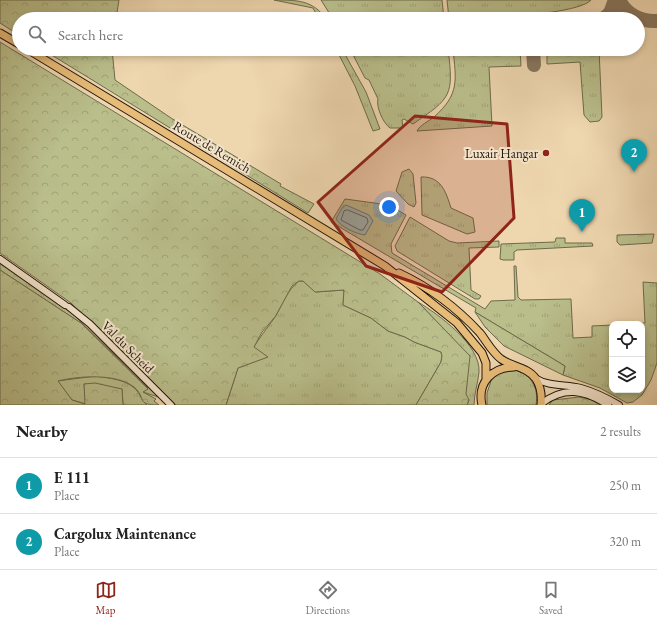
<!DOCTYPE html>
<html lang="en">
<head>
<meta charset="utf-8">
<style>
  :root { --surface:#fff; --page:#f6f6f6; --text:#222; --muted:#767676; --line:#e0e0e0; --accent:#8f2418 }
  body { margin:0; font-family:"EB Garamond",serif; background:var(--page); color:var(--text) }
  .controls { position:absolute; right:12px; bottom:12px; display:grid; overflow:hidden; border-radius:8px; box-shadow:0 2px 6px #0003 }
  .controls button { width:36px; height:36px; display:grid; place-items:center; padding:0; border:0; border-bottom:1px solid var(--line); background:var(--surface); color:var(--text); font:20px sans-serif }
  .you { position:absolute; left:389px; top:207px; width:14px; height:14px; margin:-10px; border:3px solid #fff; border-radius:50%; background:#1a73e8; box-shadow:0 0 0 6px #1a73e833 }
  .badge { display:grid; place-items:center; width:26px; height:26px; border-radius:50%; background:var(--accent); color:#fff; font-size:13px; font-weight:700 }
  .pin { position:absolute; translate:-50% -33px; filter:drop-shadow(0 1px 2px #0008) }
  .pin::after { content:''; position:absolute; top:21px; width:14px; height:12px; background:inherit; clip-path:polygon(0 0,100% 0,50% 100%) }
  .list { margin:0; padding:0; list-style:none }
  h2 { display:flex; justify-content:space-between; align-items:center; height:52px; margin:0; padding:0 16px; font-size:17px }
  h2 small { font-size:13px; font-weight:400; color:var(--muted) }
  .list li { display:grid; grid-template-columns:26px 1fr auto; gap:12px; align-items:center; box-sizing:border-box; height:56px; padding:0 16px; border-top:1px solid var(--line) }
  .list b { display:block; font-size:15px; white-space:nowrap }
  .list p { margin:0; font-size:13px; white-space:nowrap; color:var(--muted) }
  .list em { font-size:13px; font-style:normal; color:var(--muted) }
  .icon { flex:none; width:22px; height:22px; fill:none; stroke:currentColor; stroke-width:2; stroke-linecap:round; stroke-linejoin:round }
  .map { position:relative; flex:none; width:657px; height:405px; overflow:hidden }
  .search { position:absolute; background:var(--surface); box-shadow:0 2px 6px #0003; left:12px; right:12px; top:12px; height:44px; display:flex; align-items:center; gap:10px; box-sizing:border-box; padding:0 14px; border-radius:22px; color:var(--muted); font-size:15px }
  .sheet { height:164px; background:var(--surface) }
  nav { display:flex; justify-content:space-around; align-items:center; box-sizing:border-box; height:56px; border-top:1px solid var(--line); background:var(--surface); font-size:11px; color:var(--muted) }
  nav a { display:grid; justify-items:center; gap:2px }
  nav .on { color:var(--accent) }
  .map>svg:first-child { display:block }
</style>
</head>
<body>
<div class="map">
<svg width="657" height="405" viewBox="0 0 657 405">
  <defs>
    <pattern id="grass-tufts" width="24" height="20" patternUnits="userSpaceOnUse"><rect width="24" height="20" fill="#b9be8b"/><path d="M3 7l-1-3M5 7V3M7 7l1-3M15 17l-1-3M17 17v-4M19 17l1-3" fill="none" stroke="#9fa377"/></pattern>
    <pattern id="forest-crowns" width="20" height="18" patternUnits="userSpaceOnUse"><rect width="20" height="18" fill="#b9be8b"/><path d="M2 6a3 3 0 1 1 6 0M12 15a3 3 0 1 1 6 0" fill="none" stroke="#9fa377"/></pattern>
  </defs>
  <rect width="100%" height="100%" fill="#eed6af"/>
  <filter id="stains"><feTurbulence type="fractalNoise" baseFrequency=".005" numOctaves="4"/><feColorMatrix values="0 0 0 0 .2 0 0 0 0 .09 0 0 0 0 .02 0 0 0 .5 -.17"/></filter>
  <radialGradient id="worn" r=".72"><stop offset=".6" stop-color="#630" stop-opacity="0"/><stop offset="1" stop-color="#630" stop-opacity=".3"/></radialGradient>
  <path fill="url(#grass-tufts)" stroke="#6e6a4c" d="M 274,0 C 297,0 313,0 326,19 L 319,19 L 313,8 Z
    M 321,0 L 442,0 L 444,19 L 333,19 Z
    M 447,0 L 591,0 C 582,11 522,16 506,17 L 506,19 L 449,19 Z
    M 336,49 L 342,49 L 366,92 L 380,129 L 373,131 L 355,86 Z
    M 350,49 L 448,49 C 454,96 451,98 413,124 L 404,119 L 402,120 L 403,128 L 390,128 C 383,123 376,107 378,99 L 369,80 L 365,78 Z
    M 453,49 L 520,49 L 521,66 L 489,67 L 492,126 L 417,131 C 420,125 429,121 434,117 C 460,94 456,80 453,49 Z
    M 547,49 L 599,49 L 602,117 L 599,121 L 590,122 L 584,115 L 580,62 L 547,64 Z
    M 409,169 L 413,174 L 416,203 L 414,207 L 408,204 L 396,191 L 402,172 Z
    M 421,177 C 441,176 446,192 451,208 L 473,218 L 475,232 L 467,234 L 422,215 Z
    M 345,199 L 389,205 L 406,215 L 391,244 L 392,253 L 485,309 L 491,301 L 515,300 L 514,266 L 516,266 L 518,297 L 521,300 L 571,299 L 573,338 L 592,337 L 592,326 L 612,325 L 612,390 L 642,390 L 642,324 L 632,324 L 645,323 L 643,282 L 657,283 L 657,363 L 651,380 L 642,395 L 633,402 L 627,403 L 600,388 L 563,375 L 565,366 L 475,312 L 476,308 L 331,222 Z
    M 410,217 L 449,241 L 457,243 L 499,241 L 499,247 L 469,248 L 471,290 L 481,296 L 479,299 L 475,299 L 397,251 L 395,246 Z
    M 654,234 L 652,243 L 620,245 L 617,242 L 617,235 Z
    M 556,238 L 565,238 L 565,243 L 592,243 L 593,246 L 517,250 L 514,252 L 514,260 L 503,260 L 500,259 L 501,244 L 555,242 Z
    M 0,263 L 72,313 L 158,397 L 143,392 L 148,388 L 81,323 L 0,270 Z
    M 299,281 L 303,281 L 316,292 L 344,290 L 343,305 L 371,318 L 388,331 L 405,337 L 414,342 L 441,352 L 442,356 L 441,362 L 416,405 L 226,405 L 238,368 L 267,357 L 253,348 C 260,337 268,327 275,317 C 283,304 287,290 299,281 Z
    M 418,302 C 438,314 481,345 479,372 C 478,383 474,394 474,405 L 467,405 L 469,400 L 465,394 L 469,356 Z
    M 513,369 C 531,374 539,387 536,405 L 487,405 L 487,393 L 493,375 Z
    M 96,376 C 108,378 123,379 133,387 C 139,391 141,400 147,405 L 123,405 L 122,389 L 84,384 L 86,404 L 72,400 L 57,381 Z"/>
  <path fill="url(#forest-crowns)" stroke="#6e6a4c" d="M 0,0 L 119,0 L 116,19 L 19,19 L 19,35 L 0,23 Z
    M 0,42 L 380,274 L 418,302 L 470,356 L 466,394 L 469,400 L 467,405 L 416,405 L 441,362 L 442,356 L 441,352 L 414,342 L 405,337 L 388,331 L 371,318 L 343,305 L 344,290 L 315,292 L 303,281 L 299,281 L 292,286 L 275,317 L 262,332 L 254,347 L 268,357 L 238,368 L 226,405 L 176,405 L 71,303 L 0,253 Z
    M 42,49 L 112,49 L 115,80 L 171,118 L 281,184 L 280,186 L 314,204 L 308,213 Z
    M 0,270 L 81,323 L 148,389 L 143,392 L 156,399 L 154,401 L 159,405 C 135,405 147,398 134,387 C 116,373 78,376 58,381 L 72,400 L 85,404 L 84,384 L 95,383 L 122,389 L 123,405 L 0,405 Z
    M 475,312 L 565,366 L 563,375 L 504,346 L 485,327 Z
    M 579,397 L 593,400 L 601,405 L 549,405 L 553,400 Z"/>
  <path fill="#9ab8b0" stroke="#6a786f" d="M 346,205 L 369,215 L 373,221 L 365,235 C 356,234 341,227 336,219 L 342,208 Z"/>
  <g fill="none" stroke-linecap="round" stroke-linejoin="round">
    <path stroke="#5e685e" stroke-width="1" d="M 348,210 L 367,218 L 368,222 L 363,230 L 360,230 L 341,220 L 344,211 Z"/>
    <path stroke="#88765e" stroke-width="14" d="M 619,0 C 626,14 641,22 657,21
      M 603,19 L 610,13 L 615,0
      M 533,49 L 534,65"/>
    <defs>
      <path id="secondary" d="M 0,259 L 65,305
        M 69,307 L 90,324 L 171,405
        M 535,378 C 549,387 566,384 581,388 C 595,392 607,398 619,405
        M 541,404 C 564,386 584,390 608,405"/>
      <path id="primary" d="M 0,33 L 19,44
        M 27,49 L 385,266 L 457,323 L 482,353 L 486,363 L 486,379
        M 399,273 C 431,288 457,308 480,333 C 487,342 492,352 501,359 C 512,367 528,367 536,379 C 541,387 542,395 541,405
        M 482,405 C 477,383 492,367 514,367"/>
    </defs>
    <use href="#secondary" stroke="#22170d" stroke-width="8"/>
    <use href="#primary" stroke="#22170d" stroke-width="9"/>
    <use href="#secondary" stroke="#f4e4cb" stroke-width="6"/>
    <use href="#primary" stroke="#e7bb78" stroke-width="7"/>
  </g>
  <path fill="#8f2418" fill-opacity="0.2" stroke="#8f2418" stroke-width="3" stroke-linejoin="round" d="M 415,116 L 507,124 L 514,218 L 442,292 L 366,266 L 318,202 Z"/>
  <circle fill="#8f2418" stroke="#f4e4cb" stroke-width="1.5" cx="546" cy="153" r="4"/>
  <g text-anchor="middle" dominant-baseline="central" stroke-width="4" stroke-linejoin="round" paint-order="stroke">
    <g font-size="13" fill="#22170d" stroke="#f4e4cb">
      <text transform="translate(212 147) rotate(31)">Route de Remich</text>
      <text transform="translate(128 347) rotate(45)">Val du Scheid</text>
    </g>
    <g font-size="13" fill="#22170d" stroke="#f4e4cb" text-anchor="end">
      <text x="538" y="153">Luxair Hangar</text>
    </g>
  </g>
  <rect width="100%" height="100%" filter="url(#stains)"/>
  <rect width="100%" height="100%" fill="url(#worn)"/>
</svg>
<div class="controls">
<button><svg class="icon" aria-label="locate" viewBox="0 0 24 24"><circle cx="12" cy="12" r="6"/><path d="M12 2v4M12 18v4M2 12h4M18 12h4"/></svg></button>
<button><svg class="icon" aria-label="layers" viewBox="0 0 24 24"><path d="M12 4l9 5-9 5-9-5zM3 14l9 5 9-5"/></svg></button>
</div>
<div class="you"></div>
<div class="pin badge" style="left:582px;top:232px;background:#0f9aa8">1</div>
<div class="pin badge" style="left:634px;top:172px;background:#0f9aa8">2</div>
<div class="search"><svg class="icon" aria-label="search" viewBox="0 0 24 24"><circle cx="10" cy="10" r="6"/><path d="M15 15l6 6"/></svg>Search here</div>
</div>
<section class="sheet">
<h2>Nearby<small>2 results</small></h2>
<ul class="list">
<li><span class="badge" style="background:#0f9aa8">1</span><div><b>E 111</b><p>Place</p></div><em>250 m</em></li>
<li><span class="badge" style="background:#0f9aa8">2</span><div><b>Cargolux Maintenance</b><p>Place</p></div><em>320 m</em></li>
</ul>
</section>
<nav>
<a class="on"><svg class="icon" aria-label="map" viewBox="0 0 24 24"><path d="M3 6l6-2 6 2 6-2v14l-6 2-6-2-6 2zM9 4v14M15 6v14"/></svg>Map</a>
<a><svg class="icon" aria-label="directions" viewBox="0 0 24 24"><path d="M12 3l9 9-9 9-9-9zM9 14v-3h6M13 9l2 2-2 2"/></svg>Directions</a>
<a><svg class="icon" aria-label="saved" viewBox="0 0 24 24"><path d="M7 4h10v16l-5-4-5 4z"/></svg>Saved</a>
</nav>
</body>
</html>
